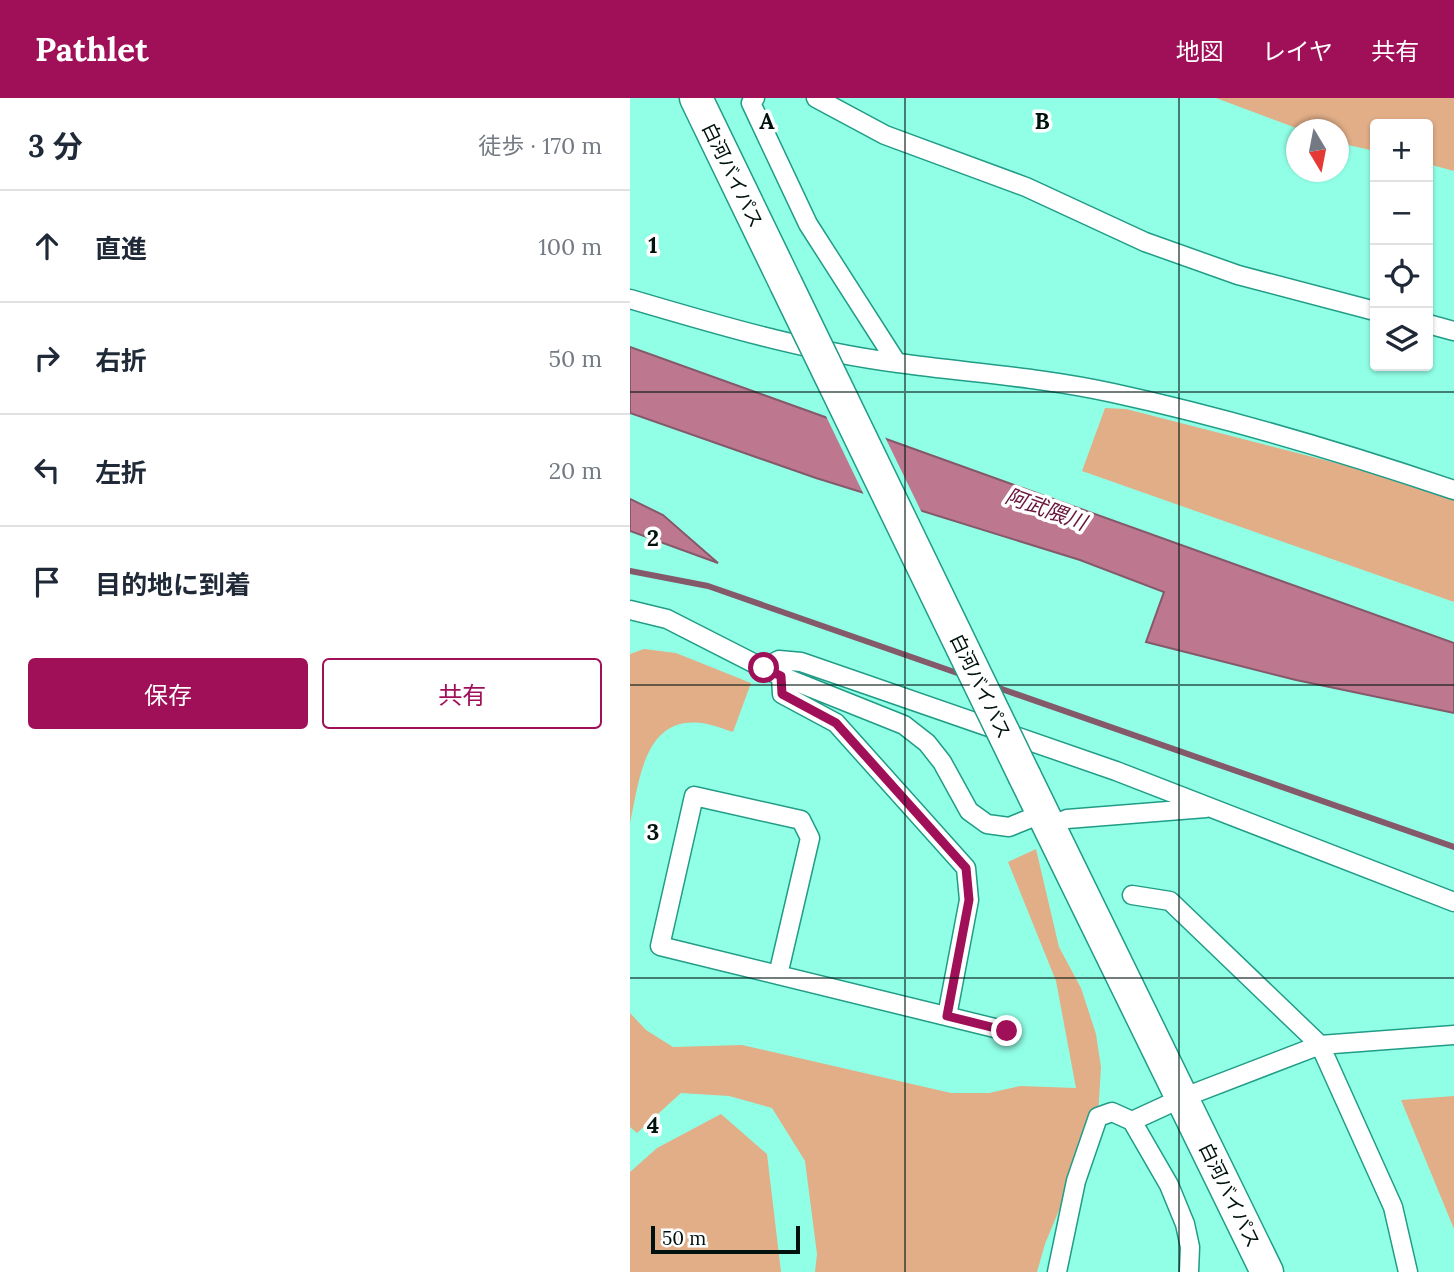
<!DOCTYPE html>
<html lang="ja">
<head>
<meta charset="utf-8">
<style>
  :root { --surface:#fff; --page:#f2f2f3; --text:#1f2937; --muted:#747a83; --line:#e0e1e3; --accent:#9f1059 }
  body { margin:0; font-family:Lora,"Noto Sans JP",serif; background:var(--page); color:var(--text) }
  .controls { position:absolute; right:21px; top:21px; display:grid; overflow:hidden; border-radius:7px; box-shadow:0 2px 5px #0004 }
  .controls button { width:63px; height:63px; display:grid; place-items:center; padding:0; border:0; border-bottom:2px solid var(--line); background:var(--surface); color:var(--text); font:35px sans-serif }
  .compass { position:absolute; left:656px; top:21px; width:63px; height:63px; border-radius:50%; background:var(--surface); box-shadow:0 2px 5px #0004; rotate:170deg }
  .scale { position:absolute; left:21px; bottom:18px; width:149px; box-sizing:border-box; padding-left:7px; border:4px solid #00120e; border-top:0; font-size:19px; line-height:24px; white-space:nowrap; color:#00120e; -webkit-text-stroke:5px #fff; paint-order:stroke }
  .stop { position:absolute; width:21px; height:21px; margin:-16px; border:5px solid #9f1059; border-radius:50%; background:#fff }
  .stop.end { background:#9f1059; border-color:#fff; box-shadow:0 2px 7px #0008 }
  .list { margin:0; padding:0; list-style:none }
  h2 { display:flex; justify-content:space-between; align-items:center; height:91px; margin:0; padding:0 28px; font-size:30px }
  h2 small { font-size:23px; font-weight:400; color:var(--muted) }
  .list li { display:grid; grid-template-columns:46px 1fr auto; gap:21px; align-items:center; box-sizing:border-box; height:112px; padding:0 28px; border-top:2px solid var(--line) }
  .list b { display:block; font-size:26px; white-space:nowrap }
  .list em { font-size:23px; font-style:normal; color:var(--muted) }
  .actions { display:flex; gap:14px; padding:21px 28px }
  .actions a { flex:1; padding:16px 0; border:2px solid var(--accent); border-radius:7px; text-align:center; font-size:24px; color:var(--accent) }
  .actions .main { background:var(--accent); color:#fff }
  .icon { flex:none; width:38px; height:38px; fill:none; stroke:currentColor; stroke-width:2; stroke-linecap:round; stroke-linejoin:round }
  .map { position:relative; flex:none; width:824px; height:1174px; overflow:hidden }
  header { display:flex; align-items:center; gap:42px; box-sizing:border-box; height:98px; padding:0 35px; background:var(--accent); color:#fff }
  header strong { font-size:33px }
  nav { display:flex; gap:38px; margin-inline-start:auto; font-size:24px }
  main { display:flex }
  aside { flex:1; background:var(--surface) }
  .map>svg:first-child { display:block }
</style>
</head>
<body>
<header>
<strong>Pathlet</strong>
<nav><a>地図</a><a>レイヤ</a><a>共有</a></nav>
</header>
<main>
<aside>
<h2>3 分<small>徒歩 · 170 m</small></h2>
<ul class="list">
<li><svg class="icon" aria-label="ahead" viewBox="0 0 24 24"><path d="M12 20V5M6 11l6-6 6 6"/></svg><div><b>直進</b></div><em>100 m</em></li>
<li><svg class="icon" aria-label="right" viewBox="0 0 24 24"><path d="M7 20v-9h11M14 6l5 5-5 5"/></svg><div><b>右折</b></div><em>50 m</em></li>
<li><svg class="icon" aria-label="left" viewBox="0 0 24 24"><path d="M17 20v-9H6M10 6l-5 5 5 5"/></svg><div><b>左折</b></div><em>20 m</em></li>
<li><svg class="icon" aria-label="arrive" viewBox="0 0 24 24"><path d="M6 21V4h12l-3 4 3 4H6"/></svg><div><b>目的地に到着</b></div></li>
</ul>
<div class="actions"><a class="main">保存</a><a>共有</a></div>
</aside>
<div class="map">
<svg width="824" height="1174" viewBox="0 0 824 1174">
  <rect width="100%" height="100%" fill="#91ffe6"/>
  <path fill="#e1ae88" d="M 586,0 L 824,0 L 824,73 L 798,66 L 798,26 L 745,26 L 745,53 L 709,45 L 708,32 L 669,31 Z
    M 475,310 L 496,311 L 757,378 L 824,400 L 824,504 L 452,373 Z
    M 14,551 L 46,555 L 121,585 L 103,634 C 93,631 82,626 71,625 C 13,618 9,686 0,725 L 0,556 Z
    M 406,751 L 429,849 L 451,890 L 466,936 L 471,969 L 468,1018 L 415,1146 L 407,1174 L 185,1174 L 187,1156 L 175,1063 L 142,1010 L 99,998 L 51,995 L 7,1035 L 0,1029 L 0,915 L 16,932 L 43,949 L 112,947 L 321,995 L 359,995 L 390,988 L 446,990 L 426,883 L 378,764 Z
    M 824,998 L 824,1131 L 771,1002 Z
    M 91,1016 L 137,1056 L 151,1174 L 0,1174 L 0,1074 L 27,1050 Z"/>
  <path fill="#bd7890" stroke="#845969" stroke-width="2" d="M 0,249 L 824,545 L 824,615 L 666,582 L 516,544 L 534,494 L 450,462 L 186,380 L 0,315 Z
    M 0,401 L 33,417 L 88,465 L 0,433 Z"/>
  <path fill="#91ffe6" d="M 194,314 L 253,335 L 293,417 L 235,399 Z"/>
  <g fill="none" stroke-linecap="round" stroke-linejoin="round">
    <path stroke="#845969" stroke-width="6" d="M 0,473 L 78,488 L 333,577
      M 363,588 L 824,749"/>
    <defs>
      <path id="street" d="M 125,0 L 121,5 L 178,126 L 267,265
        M 186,0 L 255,37 L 396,89 L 515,144 L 608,177 L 745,213
        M 0,201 C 88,227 176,253 268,265 C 340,275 411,279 483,295 C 598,320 712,354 824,392
        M 798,226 L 824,233
        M 0,512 L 37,521 L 139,573 L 274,627 L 297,645 L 312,664 L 339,713 L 357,726 L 379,729 L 411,716
        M 134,570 L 149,562 L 171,564 L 486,673 L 824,804
        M 151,578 L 152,596 L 206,625 L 336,770 L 339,802 L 317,918
        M 417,729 L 437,721 L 576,710
        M 502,797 L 540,803 L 690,947 L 763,1109 L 778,1174
        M 148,877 L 180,740 L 171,722 L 64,698 L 30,848 L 377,933
        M 502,1023 L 552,1000 L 690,947 L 824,937
        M 427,1174 L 446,1083 L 468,1019 L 482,1014 L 502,1023 L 539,1087 L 555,1126 L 560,1149 L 559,1174"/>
      <path id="highway" d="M 66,0 L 156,186
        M 395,679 L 637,1174"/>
    </defs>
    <use href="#street" stroke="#219c87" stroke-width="21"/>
    <use href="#highway" stroke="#219c87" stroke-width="35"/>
    <use href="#street" stroke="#fff" stroke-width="18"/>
    <use href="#highway" stroke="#fff" stroke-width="32"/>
    <defs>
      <path id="highway-bridge" d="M 156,186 L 395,679"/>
    </defs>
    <use href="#highway-bridge" stroke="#219c87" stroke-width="35" stroke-linecap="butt"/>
    <use href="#highway-bridge" stroke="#fff" stroke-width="32"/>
  </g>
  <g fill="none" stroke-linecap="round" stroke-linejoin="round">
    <path stroke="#9f1059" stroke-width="9" d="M 134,570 L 151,578 L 152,596 L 206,625 L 336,770 L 339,802 L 317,918 L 377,933"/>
  </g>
  <path fill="none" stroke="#00120e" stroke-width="2" stroke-opacity="0.55" d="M 275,0 L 275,1174M 549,0 L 549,1174M 0,294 L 824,294M 0,587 L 824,587M 0,880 L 824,880"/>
  <g text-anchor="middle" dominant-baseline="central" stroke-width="7" stroke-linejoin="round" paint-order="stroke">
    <g font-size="19" fill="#00120e" stroke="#fff">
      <text transform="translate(103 77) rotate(64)">白河バイパス</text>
      <text transform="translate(351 588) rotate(64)">白河バイパス</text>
      <text transform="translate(600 1097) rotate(64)">白河バイパス</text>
    </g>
    <g font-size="21" font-style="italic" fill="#68143b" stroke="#fff">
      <text transform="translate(416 411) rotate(20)">阿武隈川</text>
    </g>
  </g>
  <g font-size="23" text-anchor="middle" font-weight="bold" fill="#00120e" stroke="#fff" stroke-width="7" stroke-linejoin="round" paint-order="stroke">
    <text x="137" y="31">A</text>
    <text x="412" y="31">B</text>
    <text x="23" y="155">1</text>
    <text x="23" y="448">2</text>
    <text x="23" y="742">3</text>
    <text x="23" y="1035">4</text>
  </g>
</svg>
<div class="controls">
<button>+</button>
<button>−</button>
<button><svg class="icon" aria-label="locate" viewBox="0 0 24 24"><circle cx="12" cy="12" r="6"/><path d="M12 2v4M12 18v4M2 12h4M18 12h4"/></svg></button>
<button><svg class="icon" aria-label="layers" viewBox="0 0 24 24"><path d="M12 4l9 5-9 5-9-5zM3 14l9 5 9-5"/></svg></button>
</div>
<svg class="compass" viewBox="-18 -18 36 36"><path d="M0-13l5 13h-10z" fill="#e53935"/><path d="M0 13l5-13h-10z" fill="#747a83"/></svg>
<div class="scale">50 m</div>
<div class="stop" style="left:134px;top:570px"></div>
<div class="stop end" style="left:377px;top:933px"></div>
</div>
</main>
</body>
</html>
